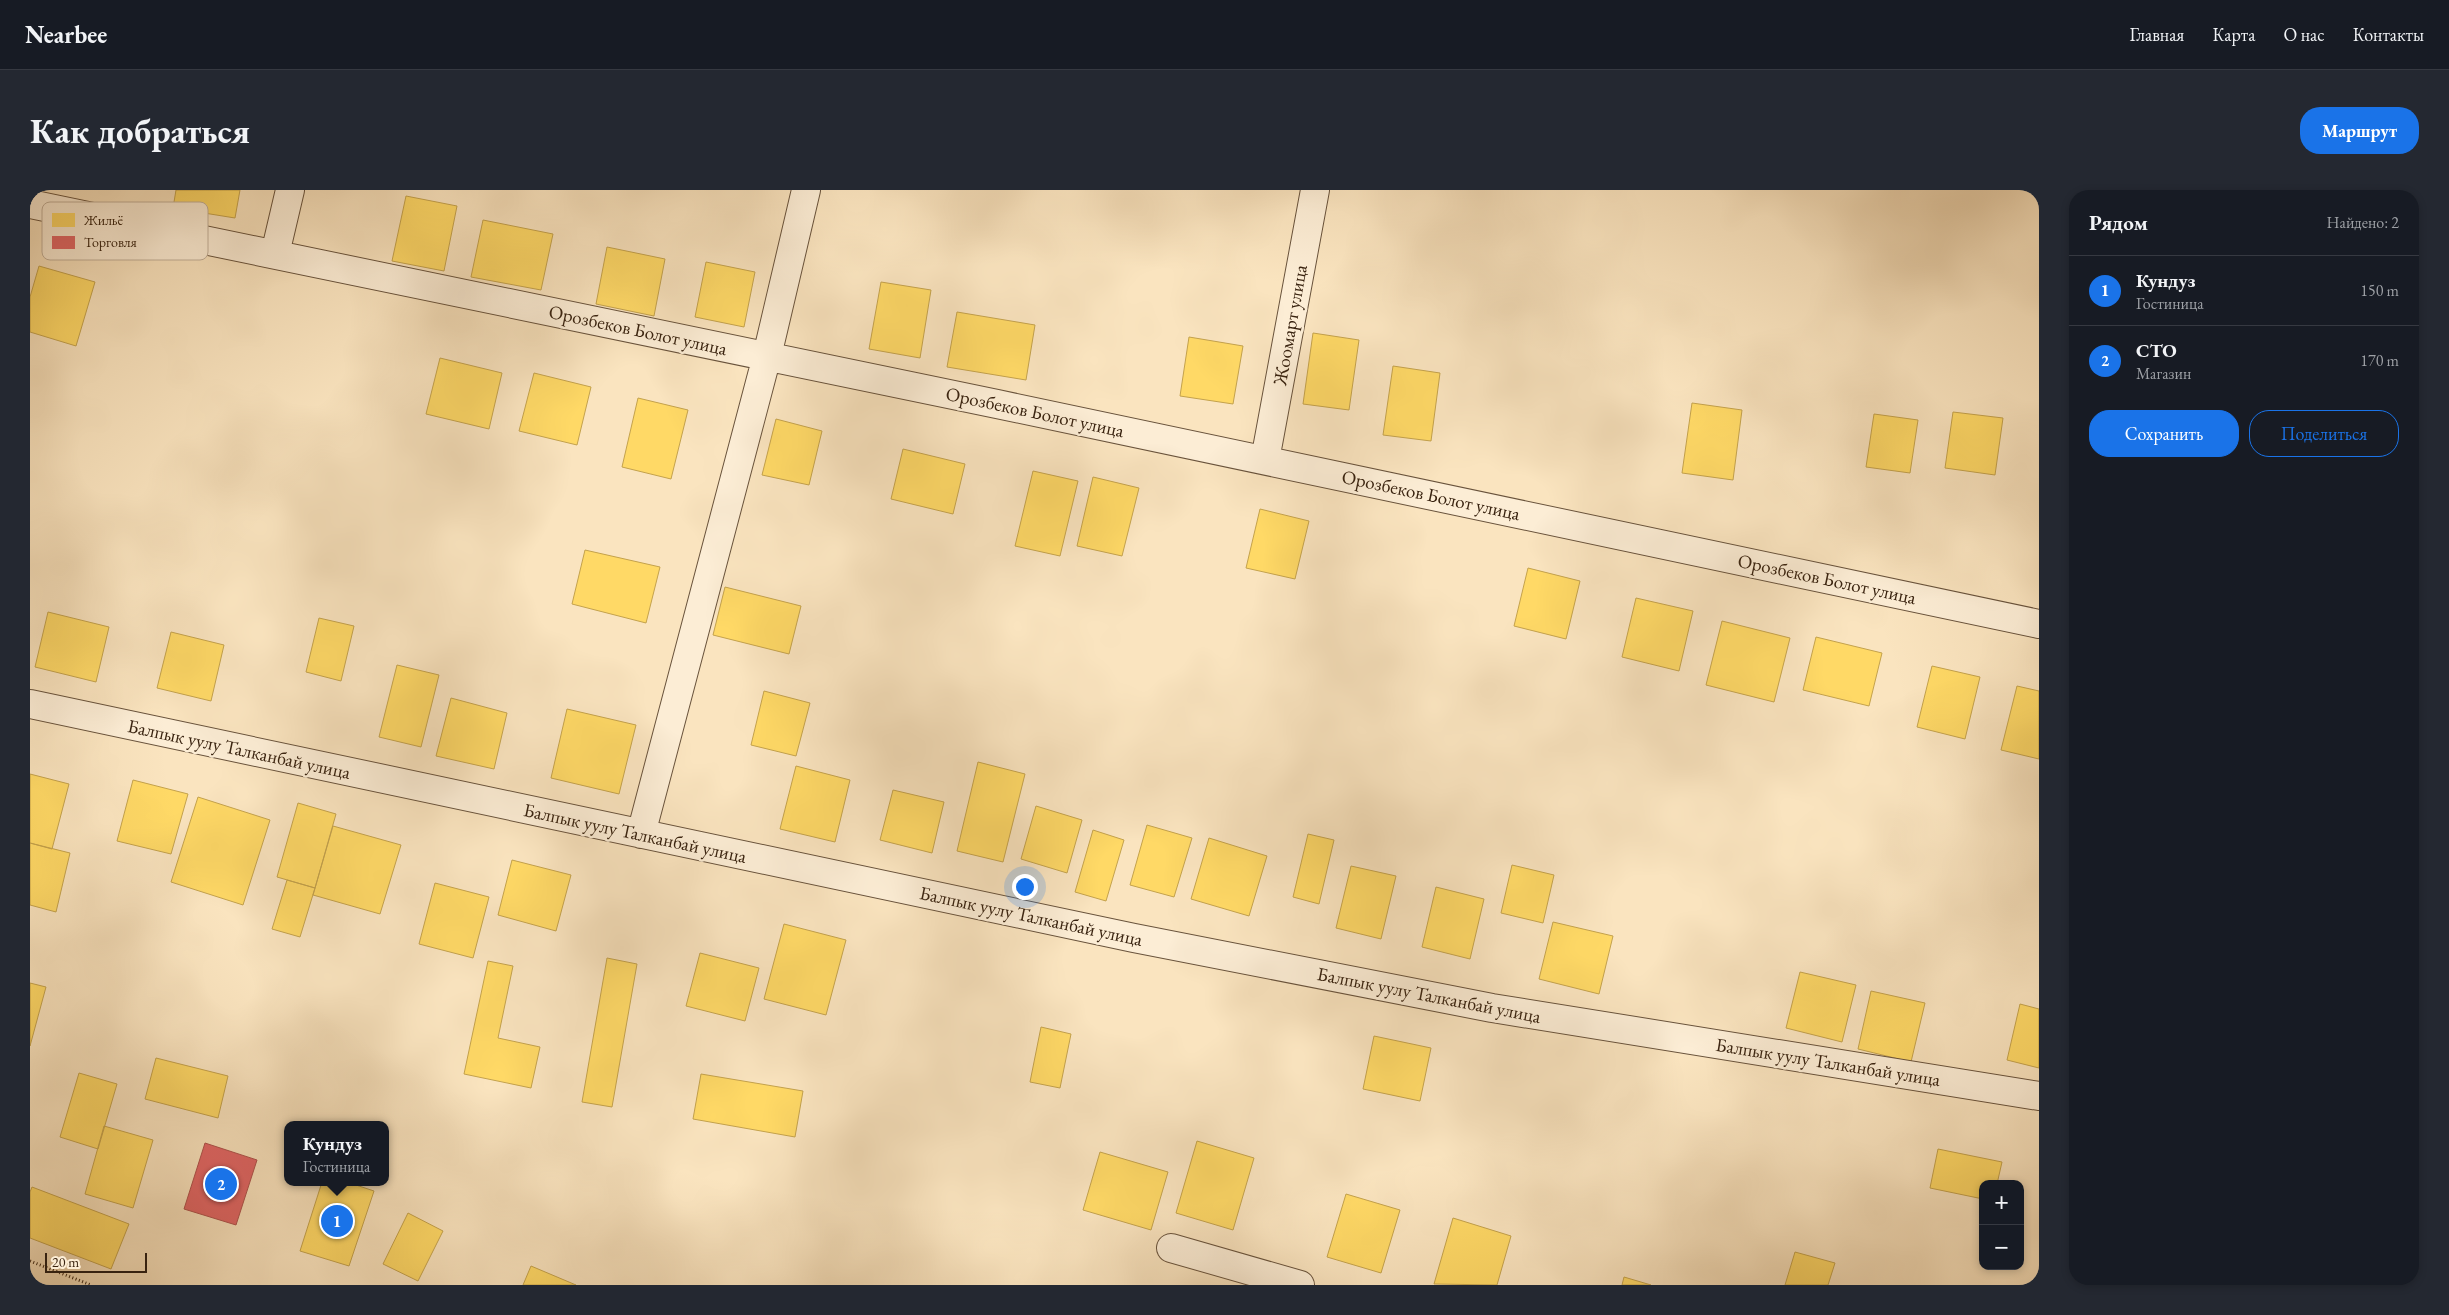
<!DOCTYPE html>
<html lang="ru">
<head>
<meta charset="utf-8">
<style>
  :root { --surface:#171b24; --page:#242831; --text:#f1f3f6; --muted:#9ea1a6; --line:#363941; --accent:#1a73e8 }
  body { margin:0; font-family:"EB Garamond",serif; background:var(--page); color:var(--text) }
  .controls { position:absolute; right:15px; bottom:15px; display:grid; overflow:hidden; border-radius:10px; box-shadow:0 2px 8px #0003 }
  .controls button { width:45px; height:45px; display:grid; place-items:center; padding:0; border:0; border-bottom:1px solid var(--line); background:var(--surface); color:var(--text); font:25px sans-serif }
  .scale { position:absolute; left:15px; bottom:12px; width:102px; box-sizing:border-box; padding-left:5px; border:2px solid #392310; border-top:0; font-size:14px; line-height:18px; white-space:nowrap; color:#392310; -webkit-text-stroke:4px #fcedd5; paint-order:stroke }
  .you { position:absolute; left:994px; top:696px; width:18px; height:18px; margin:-12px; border:4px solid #fff; border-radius:50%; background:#1a73e8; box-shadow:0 0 0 8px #1a73e833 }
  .badge { display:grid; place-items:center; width:32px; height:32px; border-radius:50%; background:var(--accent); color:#fff; font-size:16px; font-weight:700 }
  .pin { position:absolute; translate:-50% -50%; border:2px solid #fff; box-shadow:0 1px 5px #0006 }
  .popup { position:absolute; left:254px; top:931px; width:105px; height:65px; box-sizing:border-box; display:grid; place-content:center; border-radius:10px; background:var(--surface); filter:drop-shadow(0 1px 4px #0005); font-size:16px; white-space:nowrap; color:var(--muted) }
  .popup b { font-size:19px; color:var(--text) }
  .popup::after { content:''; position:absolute; left:50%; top:100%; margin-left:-10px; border:10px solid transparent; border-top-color:var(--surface) }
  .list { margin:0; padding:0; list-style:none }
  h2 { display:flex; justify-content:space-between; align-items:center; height:65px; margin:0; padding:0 20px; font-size:21px }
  h2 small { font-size:16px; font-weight:400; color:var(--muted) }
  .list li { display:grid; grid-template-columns:32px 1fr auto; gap:15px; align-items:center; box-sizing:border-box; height:70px; padding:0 20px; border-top:1px solid var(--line) }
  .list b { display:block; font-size:19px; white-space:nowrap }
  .list p { margin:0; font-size:16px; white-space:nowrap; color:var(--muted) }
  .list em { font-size:16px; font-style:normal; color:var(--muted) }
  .actions { display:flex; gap:10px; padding:15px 20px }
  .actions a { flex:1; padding:11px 0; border:1px solid var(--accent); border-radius:20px; text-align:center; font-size:18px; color:var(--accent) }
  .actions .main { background:var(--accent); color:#fff }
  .map { position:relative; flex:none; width:2009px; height:1095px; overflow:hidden; border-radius:20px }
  header { display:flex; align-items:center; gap:30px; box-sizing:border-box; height:70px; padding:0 25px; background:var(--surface); border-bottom:1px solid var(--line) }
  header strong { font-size:24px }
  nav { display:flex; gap:28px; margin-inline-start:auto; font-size:18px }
  .intro { display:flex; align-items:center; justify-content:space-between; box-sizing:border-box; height:120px; padding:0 30px }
  h1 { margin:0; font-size:35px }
  .button { padding:12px 22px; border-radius:20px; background:var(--accent); color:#fff; font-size:18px; font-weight:700 }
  main { display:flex; gap:30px; padding:0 30px }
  aside { flex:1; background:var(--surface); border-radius:20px; box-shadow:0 2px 8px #0003 }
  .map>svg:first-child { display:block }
</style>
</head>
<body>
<header>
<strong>Nearbee</strong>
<nav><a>Главная</a><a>Карта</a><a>О нас</a><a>Контакты</a></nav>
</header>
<div class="intro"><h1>Как добраться</h1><a class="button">Маршрут</a></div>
<main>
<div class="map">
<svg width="2009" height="1095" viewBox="0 0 2009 1095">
  <rect width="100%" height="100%" fill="#fae4bf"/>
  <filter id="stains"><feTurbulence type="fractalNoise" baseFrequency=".004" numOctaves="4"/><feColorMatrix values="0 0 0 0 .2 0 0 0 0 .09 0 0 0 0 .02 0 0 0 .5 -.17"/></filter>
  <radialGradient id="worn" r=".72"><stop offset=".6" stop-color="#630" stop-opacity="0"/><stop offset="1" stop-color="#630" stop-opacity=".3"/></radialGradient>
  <path fill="#ffd966" stroke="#c4a24c" d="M 146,0 L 210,0 L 205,28 L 143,18 Z
    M 376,6 L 427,16 L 414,81 L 362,71 Z
    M 453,30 L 523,44 L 511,100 L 441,87 Z
    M 577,57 L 635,69 L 624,126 L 566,114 Z
    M 676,72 L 725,82 L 714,137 L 665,127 Z
    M 9,76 L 65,92 L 46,156 L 0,142 L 0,107 Z
    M 851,92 L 901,100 L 890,168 L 839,159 Z
    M 927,122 L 1005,135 L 996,190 L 917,177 Z
    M 1283,143 L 1329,150 L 1319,220 L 1273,214 Z
    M 1159,147 L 1213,156 L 1203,214 L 1150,206 Z
    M 410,168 L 472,183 L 459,239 L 396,224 Z
    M 1363,176 L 1410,183 L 1401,251 L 1353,245 Z
    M 504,183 L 561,197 L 547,255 L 489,241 Z
    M 608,208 L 658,220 L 641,289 L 592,277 Z
    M 1662,213 L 1712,220 L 1703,290 L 1652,283 Z
    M 1923,222 L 1973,228 L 1965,285 L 1915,278 Z
    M 1844,224 L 1888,230 L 1880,283 L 1836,277 Z
    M 746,229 L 792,241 L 779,295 L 732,285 Z
    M 873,259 L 935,274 L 923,324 L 861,309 Z
    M 1003,281 L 1048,291 L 1030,366 L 985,356 Z
    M 1063,287 L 1109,298 L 1092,366 L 1047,356 Z
    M 1230,319 L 1279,331 L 1265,389 L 1216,378 Z
    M 555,360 L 630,377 L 616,433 L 542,414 Z
    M 1498,378 L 1550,391 L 1536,449 L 1484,436 Z
    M 695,397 L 771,416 L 759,464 L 683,445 Z
    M 1606,408 L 1663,421 L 1649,481 L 1592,467 Z
    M 18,422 L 79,437 L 66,492 L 5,477 Z
    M 289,428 L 324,436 L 311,491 L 276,482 Z
    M 1692,431 L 1760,448 L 1744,512 L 1676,495 Z
    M 141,442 L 194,455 L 181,511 L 127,498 Z
    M 1786,447 L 1852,463 L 1839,516 L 1773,500 Z
    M 367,475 L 409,485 L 391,557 L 349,547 Z
    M 1902,476 L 1950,487 L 1935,549 L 1887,537 Z
    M 1987,496 L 2009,501 L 2009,569 L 1971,560 Z
    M 734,501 L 780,513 L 766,566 L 721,555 Z
    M 421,508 L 477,523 L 464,579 L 406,566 Z
    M 537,519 L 606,535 L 589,604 L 521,588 Z
    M 948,572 L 995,584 L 973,672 L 927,661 Z
    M 766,576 L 820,590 L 805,652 L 750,639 Z
    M 0,584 L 39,594 L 22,659 L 0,653 Z
    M 103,590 L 158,604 L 141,664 L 87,651 Z
    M 863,600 L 914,612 L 902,663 L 850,650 Z
    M 168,607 L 240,630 L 213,715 L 141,692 Z
    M 268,613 L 306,624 L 285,698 L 247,687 Z
    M 1006,616 L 1052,630 L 1037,683 L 991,669 Z
    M 1117,635 L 1162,648 L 1144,707 L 1100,695 Z
    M 303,636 L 371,655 L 350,724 L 283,705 Z
    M 1063,640 L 1094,650 L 1076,711 L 1045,702 Z
    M 1278,644 L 1304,650 L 1289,714 L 1263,707 Z
    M 1179,648 L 1237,666 L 1219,726 L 1161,709 Z
    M 0,653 L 40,663 L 26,722 L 0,715 Z
    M 482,670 L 541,685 L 526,741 L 468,725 Z
    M 1482,675 L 1524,685 L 1513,733 L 1471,723 Z
    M 1321,676 L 1366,686 L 1351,749 L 1306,738 Z
    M 257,690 L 285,698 L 270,747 L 242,739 Z
    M 405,693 L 459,707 L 443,768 L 389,754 Z
    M 1406,697 L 1454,709 L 1440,769 L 1392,757 Z
    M 1523,732 L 1583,746 L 1569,804 L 1509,789 Z
    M 754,734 L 816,750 L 796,825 L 734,809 Z
    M 670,763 L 729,778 L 715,831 L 656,816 Z
    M 577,768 L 607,774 L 582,917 L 552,912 Z
    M 458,771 L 483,776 L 468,848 L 510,857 L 501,898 L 434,884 Z
    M 1770,782 L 1826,795 L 1812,852 L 1756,838 Z
    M 0,793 L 16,797 L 0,856 Z
    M 1841,801 L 1895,813 L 1881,872 L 1828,859 Z
    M 1990,814 L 2009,819 L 2009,878 L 1977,870 Z
    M 1011,837 L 1041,844 L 1030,898 L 1000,892 Z
    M 1344,846 L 1401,858 L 1390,911 L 1333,899 Z
    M 126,868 L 198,886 L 188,928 L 115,909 Z
    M 49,883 L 87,894 L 68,959 L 30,947 Z
    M 671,884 L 773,901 L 765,947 L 663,929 Z
    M 74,936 L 123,950 L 103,1018 L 55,1004 Z
    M 1167,951 L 1224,968 L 1203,1040 L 1146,1023 Z
    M 1908,959 L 1972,972 L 1967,994 L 1953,994 L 1953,1009 L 1900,998 Z
    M 1070,962 L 1138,982 L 1121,1040 L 1053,1020 Z
    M 292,992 L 317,992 L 344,1001 L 319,1076 L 270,1061 Z
    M 2,997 L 99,1034 L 81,1079 L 0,1048 L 0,1002 Z
    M 1316,1004 L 1370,1020 L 1351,1083 L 1297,1067 Z
    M 378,1023 L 413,1041 L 388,1091 L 353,1074 Z
    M 1423,1028 L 1481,1046 L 1467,1095 L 1404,1094 Z
    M 1765,1062 L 1805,1073 L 1798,1095 L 1755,1095 Z
    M 501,1076 L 546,1095 L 493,1095 Z
    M 1594,1087 L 1621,1095 L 1592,1095 Z"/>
  <path fill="#e06666" stroke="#ae524c" d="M 175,953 L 227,970 L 206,1035 L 154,1019 Z"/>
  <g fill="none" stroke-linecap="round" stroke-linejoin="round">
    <defs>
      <path id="minor" d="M 0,14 L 967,214 L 2009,434
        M 245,64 L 260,0
        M 1235,270 L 1285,0
        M 0,514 L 1104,748 L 1462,818 L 2009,906
        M 611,644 L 737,166 L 776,0
        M 1141,1058 L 1270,1095"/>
    </defs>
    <use href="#minor" stroke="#69533c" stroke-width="30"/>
    <path stroke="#392310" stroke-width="3" stroke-dasharray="1 2.5" stroke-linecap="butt" d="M 0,1071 L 61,1095"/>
    <use href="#minor" stroke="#fcedd5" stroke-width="28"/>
  </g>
  <g text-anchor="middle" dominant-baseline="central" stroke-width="5" stroke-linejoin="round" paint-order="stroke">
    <g font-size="19" fill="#392310" stroke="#fcedd5">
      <text transform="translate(1260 135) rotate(-80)">Жоомарт улица</text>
      <text transform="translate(608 140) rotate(12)">Орозбеков Болот улица</text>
      <text transform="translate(1005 222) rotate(12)">Орозбеков Болот улица</text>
      <text transform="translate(1401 305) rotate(12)">Орозбеков Болот улица</text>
      <text transform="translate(1797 389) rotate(12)">Орозбеков Болот улица</text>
      <text transform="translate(209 559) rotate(12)">Балпык уулу Талканбай улица</text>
      <text transform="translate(605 643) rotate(12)">Балпык уулу Талканбай улица</text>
      <text transform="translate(1001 726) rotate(12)">Балпык уулу Талканбай улица</text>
      <text transform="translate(1399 805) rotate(11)">Балпык уулу Талканбай улица</text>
      <text transform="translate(1798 872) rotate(9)">Балпык уулу Талканбай улица</text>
    </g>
  </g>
  <rect x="12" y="12" width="166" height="58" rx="8" fill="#fcedd5" stroke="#c2b09a" stroke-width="1"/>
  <rect x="22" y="23" width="23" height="14" fill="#ffd966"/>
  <rect x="22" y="46" width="23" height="13" fill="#e06666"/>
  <g font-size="14" fill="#392310">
    <text x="54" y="35">Жильё</text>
    <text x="54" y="57">Торговля</text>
  </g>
  <rect width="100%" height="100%" filter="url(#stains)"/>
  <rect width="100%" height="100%" fill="url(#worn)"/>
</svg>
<div class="controls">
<button>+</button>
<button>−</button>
</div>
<div class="scale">20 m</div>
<div class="you"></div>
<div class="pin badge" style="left:307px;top:1031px">1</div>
<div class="popup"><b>Кундуз</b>Гостиница</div>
<div class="pin badge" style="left:191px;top:994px">2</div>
</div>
<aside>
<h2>Рядом<small>Найдено: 2</small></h2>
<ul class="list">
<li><span class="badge">1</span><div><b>Кундуз</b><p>Гостиница</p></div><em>150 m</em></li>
<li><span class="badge">2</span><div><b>СТО</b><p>Магазин</p></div><em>170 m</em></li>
</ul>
<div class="actions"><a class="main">Сохранить</a><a>Поделиться</a></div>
</aside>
</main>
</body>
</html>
